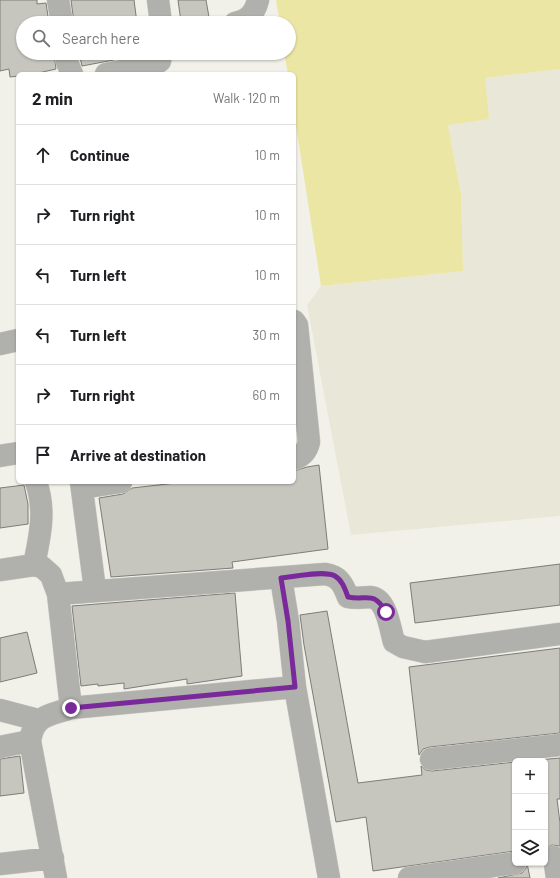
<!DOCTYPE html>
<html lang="en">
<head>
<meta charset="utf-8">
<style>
  :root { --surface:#fff; --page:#f2f2f2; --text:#202124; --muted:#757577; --line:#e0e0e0 }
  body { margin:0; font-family:Barlow,sans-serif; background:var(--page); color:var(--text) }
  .controls { position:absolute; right:12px; bottom:12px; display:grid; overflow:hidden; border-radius:6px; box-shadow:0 1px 3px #0004 }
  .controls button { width:36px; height:36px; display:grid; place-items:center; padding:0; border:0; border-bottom:1px solid var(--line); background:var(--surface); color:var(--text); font:20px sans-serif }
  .stop { position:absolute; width:12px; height:12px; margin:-9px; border:3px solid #79299a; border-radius:50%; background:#fff }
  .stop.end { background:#79299a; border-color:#fff; box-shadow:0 1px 4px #0008 }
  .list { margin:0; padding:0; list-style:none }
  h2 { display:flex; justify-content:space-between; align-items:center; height:52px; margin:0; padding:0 16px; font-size:17px }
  h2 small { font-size:13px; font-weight:400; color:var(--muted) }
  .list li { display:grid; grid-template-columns:26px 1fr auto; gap:12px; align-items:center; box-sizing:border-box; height:60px; padding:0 16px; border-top:1px solid var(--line) }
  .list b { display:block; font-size:15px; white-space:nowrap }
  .list em { font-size:13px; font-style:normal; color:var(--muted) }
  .icon { flex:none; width:22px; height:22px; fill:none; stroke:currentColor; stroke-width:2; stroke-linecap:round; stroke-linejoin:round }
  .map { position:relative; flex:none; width:560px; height:878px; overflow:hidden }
  .search { position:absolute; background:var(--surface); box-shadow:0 1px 3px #0004; left:16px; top:16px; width:280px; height:44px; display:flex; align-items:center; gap:10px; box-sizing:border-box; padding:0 14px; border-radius:22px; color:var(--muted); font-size:15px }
  .panel { position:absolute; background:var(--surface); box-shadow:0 1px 3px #0004; left:16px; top:72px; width:280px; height:412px; border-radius:6px }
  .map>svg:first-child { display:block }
</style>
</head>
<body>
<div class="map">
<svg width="560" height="878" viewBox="0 0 560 878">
  <rect width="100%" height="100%" fill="#f1f1e9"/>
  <path fill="#e9e8d8" d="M 560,69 L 560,516 L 351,535 L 307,305 L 321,286 L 463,271 L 461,194 L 448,125 L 485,78 Z"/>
  <path fill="#ece6a4" d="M 276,0 L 560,0 L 560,69 L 485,78 L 489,119 L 448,125 L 461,194 L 463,271 L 321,286 L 294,113 L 294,74 L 288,74 L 284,53 L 289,53 L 289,23 L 280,23 Z"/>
  <path fill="#c7c6be" stroke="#7d7c75" d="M 0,0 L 37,0 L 37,4 L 46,3 L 49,23 L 23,23 L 23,53 L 54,53 L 56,69 L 34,74 L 18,74 L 18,76 L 10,77 L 9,69 L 0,71 Z
    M 71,0 L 134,0 L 137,23 L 74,23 Z
    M 178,0 L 206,0 L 209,17 L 181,22 Z
    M 79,53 L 140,53 L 140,55 L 82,66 Z
    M 319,465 L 328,549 L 232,562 L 233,568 L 111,577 L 99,498 L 123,494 L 132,488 L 185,482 L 294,482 L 294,471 L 307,467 Z
    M 24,485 L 28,504 L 28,524 L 0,528 L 0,488 Z
    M 560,564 L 560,605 L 415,623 L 410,583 Z
    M 235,593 L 242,676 L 187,684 L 187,679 L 124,689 L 124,683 L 98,686 L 98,684 L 81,686 L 72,606 Z
    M 327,611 L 358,783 L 422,775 L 421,766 L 426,770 L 432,771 L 515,762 L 515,851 L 373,871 L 366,817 L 336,822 L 304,645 L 300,615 Z
    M 27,632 L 37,673 L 0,682 L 0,638 Z
    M 560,648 L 560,733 L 430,747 L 423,749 L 419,755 L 409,667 Z
    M 20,756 L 24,793 L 0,796 L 0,759 Z
    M 560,758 L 560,799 L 557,799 L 560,823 L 560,846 L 552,845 L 545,849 L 545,761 L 528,761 Z
    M 527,863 L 530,878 L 498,878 L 522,873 L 526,868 Z"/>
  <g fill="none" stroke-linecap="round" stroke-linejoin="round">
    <defs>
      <path id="minor" d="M 58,0 L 62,23
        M 158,0 L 161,23
        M 235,23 C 249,20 255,13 258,0
        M 66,53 L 67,62 L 72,74
        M 106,74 L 154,65 L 160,61 L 161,53
        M 294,321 L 297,325 L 309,442 C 307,451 303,456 294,459
        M 0,344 L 18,340
        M 0,456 L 18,453
        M 81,482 L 95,590
        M 82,488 L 121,482
        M 34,565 C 40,536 46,510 36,482
        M 0,570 L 34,565 L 42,567 L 51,575 L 58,594 L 71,708
        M 281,578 L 288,621 L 295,687 L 329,878
        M 58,594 L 325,574 C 339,576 343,584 348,597 C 356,599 362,597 370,597 C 387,598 390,629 394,642 L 403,647 L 425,652 L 560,634
        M 0,710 L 38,720
        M 0,747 L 30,741
        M 431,759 L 560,745
        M 554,857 L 557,878
        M 0,864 L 53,858
        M 56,878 L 30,741 C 34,715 48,716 71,708 L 295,687
        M 409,878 L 515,863"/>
    </defs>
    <use href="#minor" stroke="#ccccc5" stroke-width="23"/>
    <use href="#minor" stroke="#b0b0ad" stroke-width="22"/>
  </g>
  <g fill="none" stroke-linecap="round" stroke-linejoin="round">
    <path stroke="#79299a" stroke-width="5" d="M 71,708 L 295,687 L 288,621 L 281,578 C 293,577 324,570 335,576 C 342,580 345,589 348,597 C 368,601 373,590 386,612"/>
  </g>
</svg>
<div class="controls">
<button>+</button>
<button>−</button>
<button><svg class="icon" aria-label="layers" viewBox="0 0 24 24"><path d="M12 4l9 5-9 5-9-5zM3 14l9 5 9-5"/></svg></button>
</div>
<div class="stop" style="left:386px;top:612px"></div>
<div class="stop end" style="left:71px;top:708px"></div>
<div class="search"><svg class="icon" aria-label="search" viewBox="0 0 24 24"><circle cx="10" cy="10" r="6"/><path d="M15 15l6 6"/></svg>Search here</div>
<section class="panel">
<h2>2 min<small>Walk · 120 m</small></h2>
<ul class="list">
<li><svg class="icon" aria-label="ahead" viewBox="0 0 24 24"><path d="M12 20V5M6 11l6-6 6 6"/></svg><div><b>Continue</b></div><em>10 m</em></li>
<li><svg class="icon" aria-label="right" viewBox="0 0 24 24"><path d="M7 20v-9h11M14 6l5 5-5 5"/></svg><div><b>Turn right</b></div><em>10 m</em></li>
<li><svg class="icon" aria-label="left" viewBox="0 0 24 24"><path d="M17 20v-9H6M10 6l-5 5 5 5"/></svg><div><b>Turn left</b></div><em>10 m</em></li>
<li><svg class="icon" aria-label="left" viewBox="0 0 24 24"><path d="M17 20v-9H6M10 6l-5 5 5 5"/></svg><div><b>Turn left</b></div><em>30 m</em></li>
<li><svg class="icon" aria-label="right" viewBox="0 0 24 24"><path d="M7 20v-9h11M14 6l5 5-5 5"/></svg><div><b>Turn right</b></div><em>60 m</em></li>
<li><svg class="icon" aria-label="arrive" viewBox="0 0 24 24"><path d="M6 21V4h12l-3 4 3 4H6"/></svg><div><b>Arrive at destination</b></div></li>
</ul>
</section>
</div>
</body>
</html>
